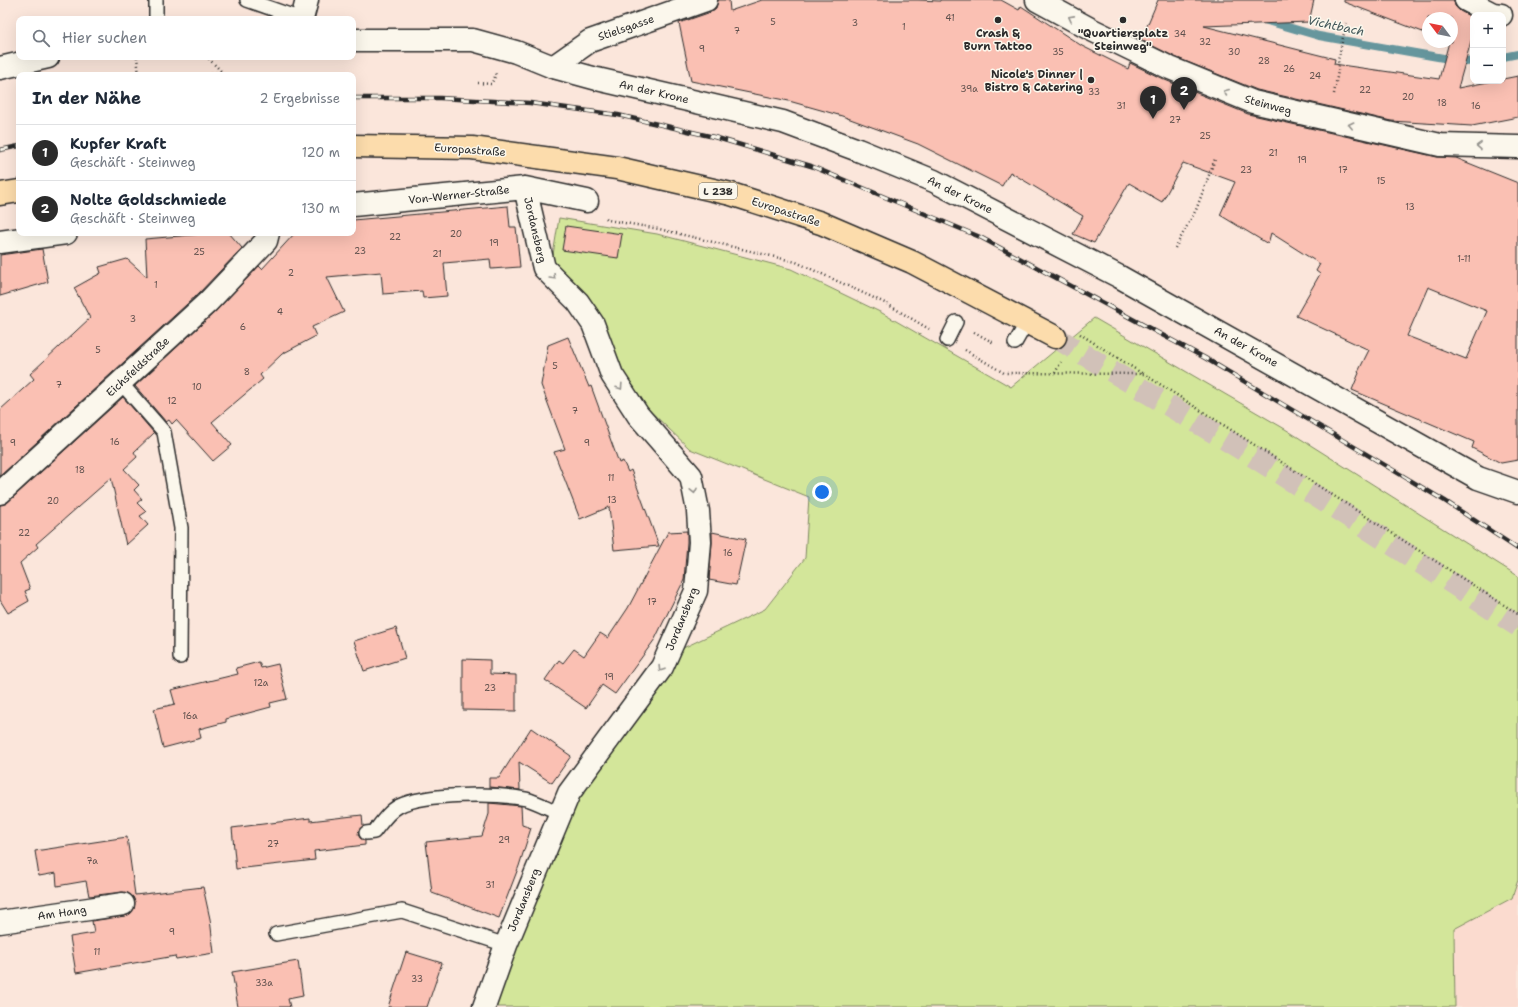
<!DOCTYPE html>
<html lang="de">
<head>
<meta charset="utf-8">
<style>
  :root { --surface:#fff; --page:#f2f2f3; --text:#1f2937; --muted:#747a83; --line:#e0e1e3; --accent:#2b2b2b }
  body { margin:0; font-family:"Shantell Sans",sans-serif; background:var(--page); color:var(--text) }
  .controls { position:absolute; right:12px; top:12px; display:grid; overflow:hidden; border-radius:8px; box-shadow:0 4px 16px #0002 }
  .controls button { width:36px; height:36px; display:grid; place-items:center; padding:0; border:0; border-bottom:1px solid var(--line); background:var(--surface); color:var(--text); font:20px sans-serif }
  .compass { position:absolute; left:1422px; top:12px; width:36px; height:36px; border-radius:50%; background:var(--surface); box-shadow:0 4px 16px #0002; rotate:302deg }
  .you { position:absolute; left:822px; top:492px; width:14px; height:14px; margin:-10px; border:3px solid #fff; border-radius:50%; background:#1a73e8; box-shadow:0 0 0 6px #1a73e833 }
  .badge { display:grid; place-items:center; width:26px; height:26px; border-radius:50%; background:var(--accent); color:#fff; font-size:13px; font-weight:700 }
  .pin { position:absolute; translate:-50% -33px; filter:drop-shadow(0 1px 2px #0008) }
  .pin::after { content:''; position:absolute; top:21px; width:14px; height:12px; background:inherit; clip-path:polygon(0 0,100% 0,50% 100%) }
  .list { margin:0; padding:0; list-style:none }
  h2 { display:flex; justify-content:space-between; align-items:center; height:52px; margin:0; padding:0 16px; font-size:17px }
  h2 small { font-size:13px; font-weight:400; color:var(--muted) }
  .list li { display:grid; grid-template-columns:26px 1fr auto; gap:12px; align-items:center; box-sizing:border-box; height:56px; padding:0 16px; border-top:1px solid var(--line) }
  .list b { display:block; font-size:15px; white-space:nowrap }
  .list p { margin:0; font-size:13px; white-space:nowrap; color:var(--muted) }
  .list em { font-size:13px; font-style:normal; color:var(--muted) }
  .icon { flex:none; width:22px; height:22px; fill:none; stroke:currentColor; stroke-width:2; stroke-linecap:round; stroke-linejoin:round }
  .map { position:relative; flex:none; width:1518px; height:1007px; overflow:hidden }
  .search { position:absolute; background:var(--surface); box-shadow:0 4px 16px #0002; left:16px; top:16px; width:340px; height:44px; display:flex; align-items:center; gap:10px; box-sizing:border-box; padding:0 14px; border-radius:8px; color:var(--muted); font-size:15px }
  .panel { position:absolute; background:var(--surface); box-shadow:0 4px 16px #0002; left:16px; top:72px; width:340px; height:164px; border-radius:8px }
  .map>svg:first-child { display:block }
</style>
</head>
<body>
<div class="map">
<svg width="1518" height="1007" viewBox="0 0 1518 1007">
  <rect width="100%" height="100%" fill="#fbe6db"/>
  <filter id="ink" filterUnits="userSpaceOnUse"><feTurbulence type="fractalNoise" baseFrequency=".025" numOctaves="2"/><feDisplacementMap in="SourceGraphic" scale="8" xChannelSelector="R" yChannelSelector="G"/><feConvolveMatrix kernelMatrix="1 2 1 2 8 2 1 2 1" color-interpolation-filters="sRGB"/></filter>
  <g filter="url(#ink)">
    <path fill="#fbdbcf" d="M 1518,880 L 1518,1007 L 1455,1007 L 1454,929 L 1512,898 Z"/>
    <path fill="#d3e69a" stroke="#7f8862" d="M 559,218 L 657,234 L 791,269 L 882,313 L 1011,387 L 1094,318 L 1285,429 L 1518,576 L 1518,880 L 1512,898 L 1454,929 L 1455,1007 L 495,1007 L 512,947 L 576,798 L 681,649 L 765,609 L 805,558 L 809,497 L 690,449 L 647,408 L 623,371 L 601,316 L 552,261 Z"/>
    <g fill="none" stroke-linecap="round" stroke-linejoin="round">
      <path stroke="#66969d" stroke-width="8" d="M 1264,20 L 1319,36 L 1466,62 L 1473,61
        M 1503,57 L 1518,54"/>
    </g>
    <path fill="#fac0b3" stroke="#2b2b2b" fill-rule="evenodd" d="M 718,0 L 729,0 L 730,11 L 762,0 L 918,0 L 940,1 L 940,0 L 1001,0 L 1019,10 L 1021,6 L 1082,46 L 1128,69 L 1130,63 L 1165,80 L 1248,114 L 1437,157 L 1456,158 L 1518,183 L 1518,460 L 1501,463 L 1472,448 L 1474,442 L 1352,390 L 1359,373 L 1358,372 L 1369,350 L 1296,316 L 1320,274 L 1316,271 L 1320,264 L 1271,233 L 1268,244 L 1220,215 L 1235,182 L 1183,163 L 1162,202 L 1129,183 L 1094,243 L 1073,234 L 1083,216 L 1010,172 L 1002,186 L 918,144 L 842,116 L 789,101 L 691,81 L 679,23 L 711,12 L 716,8 ZM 1428,287 L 1487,311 L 1466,359 L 1407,336 Z
      M 1158,0 L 1314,0 L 1309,22 L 1204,26 L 1335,59 L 1334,64 L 1439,79 L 1449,42 L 1452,42 L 1452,18 L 1428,18 L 1428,34 L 1344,2 L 1344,0 L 1454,0 L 1455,6 L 1460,11 L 1473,18 L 1473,34 L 1458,88 L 1493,81 L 1503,81 L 1503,79 L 1518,76 L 1518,117 L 1472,126 L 1391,121 L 1257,90 L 1175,57 L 1141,40 Z
      M 508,206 L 510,227 L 516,227 L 520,267 L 491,269 L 490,259 L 444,263 L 447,296 L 423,298 L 422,291 L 383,294 L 381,272 L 327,277 L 344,312 L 312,327 L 316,336 L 282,354 L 260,375 L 263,379 L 212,422 L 232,445 L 213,461 L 176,420 L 172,424 L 169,420 L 166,422 L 135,386 L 216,311 L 259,266 L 262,269 L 295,233 L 353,233 L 353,220 Z
      M 566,226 L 622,234 L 618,258 L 562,250 Z
      M 215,233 L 229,233 L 242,248 L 199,293 L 0,476 L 0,410 L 34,379 L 30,374 L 90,318 L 74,288 L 101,273 L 99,267 L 127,259 L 147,277 L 145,239 Z
      M 42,249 L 48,282 L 0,296 L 0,255 Z
      M 568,337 L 589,387 L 591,386 L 619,463 L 623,461 L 628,472 L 631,470 L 659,546 L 614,550 L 609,507 L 580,519 L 554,452 L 565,449 L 541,385 L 548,345 Z
      M 123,397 L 154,433 L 134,452 L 137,457 L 124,469 L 139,485 L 134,490 L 142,499 L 137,503 L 146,512 L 140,516 L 148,525 L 126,545 L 111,478 L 36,544 L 38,547 L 20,563 L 30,589 L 25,591 L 29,601 L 8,613 L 0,600 L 0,505 L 8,502 Z
      M 687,531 L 687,542 L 684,580 L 655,639 L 615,694 L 602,685 L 586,708 L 545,680 L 559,660 L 563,663 L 574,649 L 584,656 L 600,633 L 608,638 L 628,608 L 668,532 Z
      M 712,532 L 746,539 L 736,585 L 709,580 L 712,543 Z
      M 396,628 L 405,658 L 364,671 L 354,641 Z
      M 463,659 L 490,660 L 490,674 L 516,675 L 516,711 L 463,710 Z
      M 259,662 L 261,668 L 278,664 L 287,699 L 270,703 L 271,707 L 226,719 L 226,722 L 199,729 L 201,738 L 163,748 L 154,709 L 175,704 L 171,690 L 238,674 L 236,668 Z
      M 531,728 L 571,756 L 552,783 L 519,762 L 520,790 L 489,787 L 489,778 L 499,778 Z
      M 489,803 L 521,806 L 522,825 L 531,828 L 519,866 L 499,918 L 432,893 L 426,842 L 482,836 L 489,814 Z
      M 362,815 L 363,826 L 359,830 L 358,834 L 360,838 L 365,841 L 365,845 L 314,851 L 315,860 L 236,869 L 232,828 L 310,818 L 310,821 Z
      M 127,837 L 135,895 L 203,887 L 210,919 L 214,953 L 176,959 L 175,956 L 76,973 L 70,937 L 94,933 L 92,921 L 125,916 L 130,914 L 134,909 L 135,902 L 133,897 L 128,893 L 122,892 L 89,896 L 86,881 L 57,886 L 56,873 L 39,876 L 35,851 Z
      M 406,952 L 442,963 L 427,1007 L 388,1007 Z
      M 298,961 L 303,996 L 288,999 L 290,1007 L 238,1007 L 232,972 Z"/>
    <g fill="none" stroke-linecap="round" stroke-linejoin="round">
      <path stroke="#d1c1b8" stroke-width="22" stroke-dasharray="22 11" stroke-linecap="butt" d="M 1055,337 L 1238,447 L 1373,532 L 1518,626"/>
      <defs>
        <path id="lane" d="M 156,0 L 156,19
          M 247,0 L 301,19
          M 947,340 L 956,322
          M 1015,343 L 1027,322
          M 121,383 L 164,432 L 181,528 L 180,657
          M 366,833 L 374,832 C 381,823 389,811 399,806 C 425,793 497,793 526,799 C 538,802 549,809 560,813
          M 276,934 L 402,911 L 506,945"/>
        <path id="street" d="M 1037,0 L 1090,29 L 1170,68 L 1253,102 L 1440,145 L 1518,147
          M 1466,0 L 1493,14 L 1501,15
          M 302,19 L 307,0
          M 553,67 L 590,41 L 706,0
          M 353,205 L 525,188 L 587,201
          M 0,242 L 66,233
          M 0,493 L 208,302 L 266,241 L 268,233
          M 0,922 L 123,904
          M 484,1007 L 506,945 L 569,793 L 662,667 L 696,591 L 700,542 L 698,511 L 691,476 L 638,415 L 612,375 L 593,324 L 578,302 L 544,268 L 525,188"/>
        <path id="secondary" d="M 353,40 L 473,40 L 516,52 L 553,67 L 597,79 L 783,122 L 858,150 L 934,181 L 1120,277 L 1478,478 L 1518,492
          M 0,68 L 48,57"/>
        <path id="primary" d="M 353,146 L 472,148 L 617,168 L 731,194 L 821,223 L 912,262 L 1055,337
          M 0,194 L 19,191"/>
      </defs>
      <use href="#lane" stroke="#2b2b2b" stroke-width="16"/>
      <use href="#street" stroke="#2b2b2b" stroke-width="25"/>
      <use href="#secondary" stroke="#2b2b2b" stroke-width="25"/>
      <use href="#primary" stroke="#2b2b2b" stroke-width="25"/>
      <path stroke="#2b2b2b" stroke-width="2.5" stroke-dasharray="1 3" stroke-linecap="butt" d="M 137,57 L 139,75
        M 204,75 L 222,72 L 207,57
        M 478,83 L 491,84 L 496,75 L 495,73
        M 1334,94 L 1339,65 L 1338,61 L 1346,23
        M 606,218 L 608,220 L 659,229 L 796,262 L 887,304 L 929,329
        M 1175,248 L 1196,210 L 1215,159
        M 974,332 L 994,343
        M 1080,334 L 1143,374
        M 965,350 L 1004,373 L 1144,374 L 1518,614
        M 1055,373 L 1061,362"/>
      <use href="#lane" stroke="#fbf7ec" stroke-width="13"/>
      <use href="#street" stroke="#fbf7ec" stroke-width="22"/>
      <use href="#secondary" stroke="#fbf7ec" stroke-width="22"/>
      <use href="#primary" stroke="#fcdcac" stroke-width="22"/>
      <defs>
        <path id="rail" d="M 353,98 L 440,98 L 530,103 L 618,115 L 714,137 L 811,166 L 980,237 L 1205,358 L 1445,501 L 1518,549
          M 0,150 L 19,146"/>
      </defs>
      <use href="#rail" stroke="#2b2b2b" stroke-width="4.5"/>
      <use href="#rail" stroke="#fbf7ec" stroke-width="3" stroke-dasharray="9" stroke-linecap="butt"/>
    </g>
    <defs><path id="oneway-chevron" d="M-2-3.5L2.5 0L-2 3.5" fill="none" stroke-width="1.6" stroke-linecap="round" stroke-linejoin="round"/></defs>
    <g stroke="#93918c">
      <use href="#oneway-chevron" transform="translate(1071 18) rotate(-152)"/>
      <use href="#oneway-chevron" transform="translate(1226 92) rotate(-157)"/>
      <use href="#oneway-chevron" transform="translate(1351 125) rotate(-167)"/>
      <use href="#oneway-chevron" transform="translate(1479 146) rotate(-179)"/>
      <use href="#oneway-chevron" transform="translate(553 277) rotate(45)"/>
      <use href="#oneway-chevron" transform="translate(620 387) rotate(57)"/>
      <use href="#oneway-chevron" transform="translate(694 491) rotate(78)"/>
      <use href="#oneway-chevron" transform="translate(661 669) rotate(122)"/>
    </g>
  </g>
  <g fill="#2b2b2b" stroke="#fbf7ec" stroke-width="1.5">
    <circle cx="998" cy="20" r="4"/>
    <circle cx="1123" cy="20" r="4"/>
    <circle cx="1091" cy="80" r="4"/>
  </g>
  <g text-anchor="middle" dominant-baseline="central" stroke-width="3" stroke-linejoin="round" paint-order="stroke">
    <g font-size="9" fill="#5f504d">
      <text x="950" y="18">41</text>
      <text x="773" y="22">5</text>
      <text x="855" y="23">3</text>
      <text x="904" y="27">1</text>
      <text x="737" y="31">7</text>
      <text x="1180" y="34">34</text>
      <text x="1205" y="42">32</text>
      <text x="702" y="49">9</text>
      <text x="1058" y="52">35</text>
      <text x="1234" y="52">30</text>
      <text x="1264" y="61">28</text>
      <text x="1289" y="69">26</text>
      <text x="1315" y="76">24</text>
      <text x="969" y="89">39a</text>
      <text x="1365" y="90">22</text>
      <text x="1094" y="92">33</text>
      <text x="1408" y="97">20</text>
      <text x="1442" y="103">18</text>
      <text x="1121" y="106">31</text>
      <text x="1476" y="106">16</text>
      <text x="1175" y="120">27</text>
      <text x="1205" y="136">25</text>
      <text x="1273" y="153">21</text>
      <text x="1302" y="160">19</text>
      <text x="1246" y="170">23</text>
      <text x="1343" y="170">17</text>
      <text x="1381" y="181">15</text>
      <text x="1410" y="207">13</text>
      <text x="456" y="234">20</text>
      <text x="395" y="237">22</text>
      <text x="494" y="243">19</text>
      <text x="360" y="251">23</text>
      <text x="199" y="252">25</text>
      <text x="437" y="254">21</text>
      <text x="1464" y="259">1-11</text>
      <text x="291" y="273">2</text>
      <text x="156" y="285">1</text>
      <text x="280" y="312">4</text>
      <text x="133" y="319">3</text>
      <text x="243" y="327">6</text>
      <text x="98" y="350">5</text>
      <text x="555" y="366">5</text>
      <text x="247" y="372">8</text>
      <text x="59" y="385">7</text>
      <text x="197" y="387">10</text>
      <text x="172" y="401">12</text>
      <text x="575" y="411">7</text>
      <text x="115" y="442">16</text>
      <text x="13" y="443">9</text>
      <text x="587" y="443">9</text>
      <text x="80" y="470">18</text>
      <text x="611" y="478">11</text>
      <text x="612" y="500">13</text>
      <text x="53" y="501">20</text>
      <text x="24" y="533">22</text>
      <text x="728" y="553">16</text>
      <text x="652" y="602">17</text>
      <text x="609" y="677">19</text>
      <text x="261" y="683">12a</text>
      <text x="490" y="688">23</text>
      <text x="190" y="716">16a</text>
      <text x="504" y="840">29</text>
      <text x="273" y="844">27</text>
      <text x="92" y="861">7a</text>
      <text x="490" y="885">31</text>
      <text x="172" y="932">9</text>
      <text x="97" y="952">11</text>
      <text x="417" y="979">33</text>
      <text x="264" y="983">33a</text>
    </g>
    <rect fill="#fbf7ec" stroke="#696865" stroke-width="1" x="699" y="183" width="38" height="16" rx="3"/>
    <g font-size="10" font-weight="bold" fill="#2b2b2b">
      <text x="718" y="191">L 238</text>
    </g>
    <g font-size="11" fill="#2b2b2b" stroke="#fbf7ec">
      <text transform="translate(626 28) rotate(-19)">Stielsgasse</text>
      <text transform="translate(654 92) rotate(13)">An der Krone</text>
      <text transform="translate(1268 105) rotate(15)">Steinweg</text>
      <text transform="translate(470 150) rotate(4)">Europastraße</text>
      <text transform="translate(459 195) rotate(-6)">Von-Werner-Straße</text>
      <text transform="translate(960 195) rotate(26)">An der Krone</text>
      <text transform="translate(786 212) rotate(18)">Europastraße</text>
      <text transform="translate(535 230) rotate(77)">Jordansberg</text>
      <text transform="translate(1246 347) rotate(29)">An der Krone</text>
      <text transform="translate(138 367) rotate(-43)">Eichsfeldstraße</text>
      <text transform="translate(682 619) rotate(-68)">Jordansberg</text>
      <text transform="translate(524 900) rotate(-68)">Jordansberg</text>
      <text transform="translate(62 913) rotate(-8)">Am Hang</text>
    </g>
    <g font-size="11" font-weight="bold" fill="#2b2b2b" stroke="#fbf7ec">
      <text x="998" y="33">Crash &amp;<tspan x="998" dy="13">Burn Tattoo</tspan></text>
      <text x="1123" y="33">"Quartiersplatz<tspan x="1123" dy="13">Steinweg"</tspan></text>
      <text x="1083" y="74" text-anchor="end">Nicole's Dinner |<tspan x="1083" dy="13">Bistro &amp; Catering</tspan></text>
    </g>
    <g font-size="12" font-style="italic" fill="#44585a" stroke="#fbf7ec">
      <text transform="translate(1336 26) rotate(12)">Vichtbach</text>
    </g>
  </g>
</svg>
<div class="controls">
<button>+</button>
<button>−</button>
</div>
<svg class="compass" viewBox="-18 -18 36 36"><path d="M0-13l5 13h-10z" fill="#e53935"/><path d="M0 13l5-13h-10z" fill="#747a83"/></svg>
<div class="you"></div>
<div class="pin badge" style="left:1153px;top:119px">1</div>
<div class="pin badge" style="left:1184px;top:110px">2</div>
<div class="search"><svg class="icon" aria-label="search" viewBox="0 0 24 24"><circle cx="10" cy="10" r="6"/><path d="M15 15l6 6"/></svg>Hier suchen</div>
<section class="panel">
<h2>In der Nähe<small>2 Ergebnisse</small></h2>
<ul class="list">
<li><span class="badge">1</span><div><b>Kupfer Kraft</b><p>Geschäft · Steinweg</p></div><em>120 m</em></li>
<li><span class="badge">2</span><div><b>Nolte Goldschmiede</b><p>Geschäft · Steinweg</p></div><em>130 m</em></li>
</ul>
</section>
</div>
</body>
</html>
